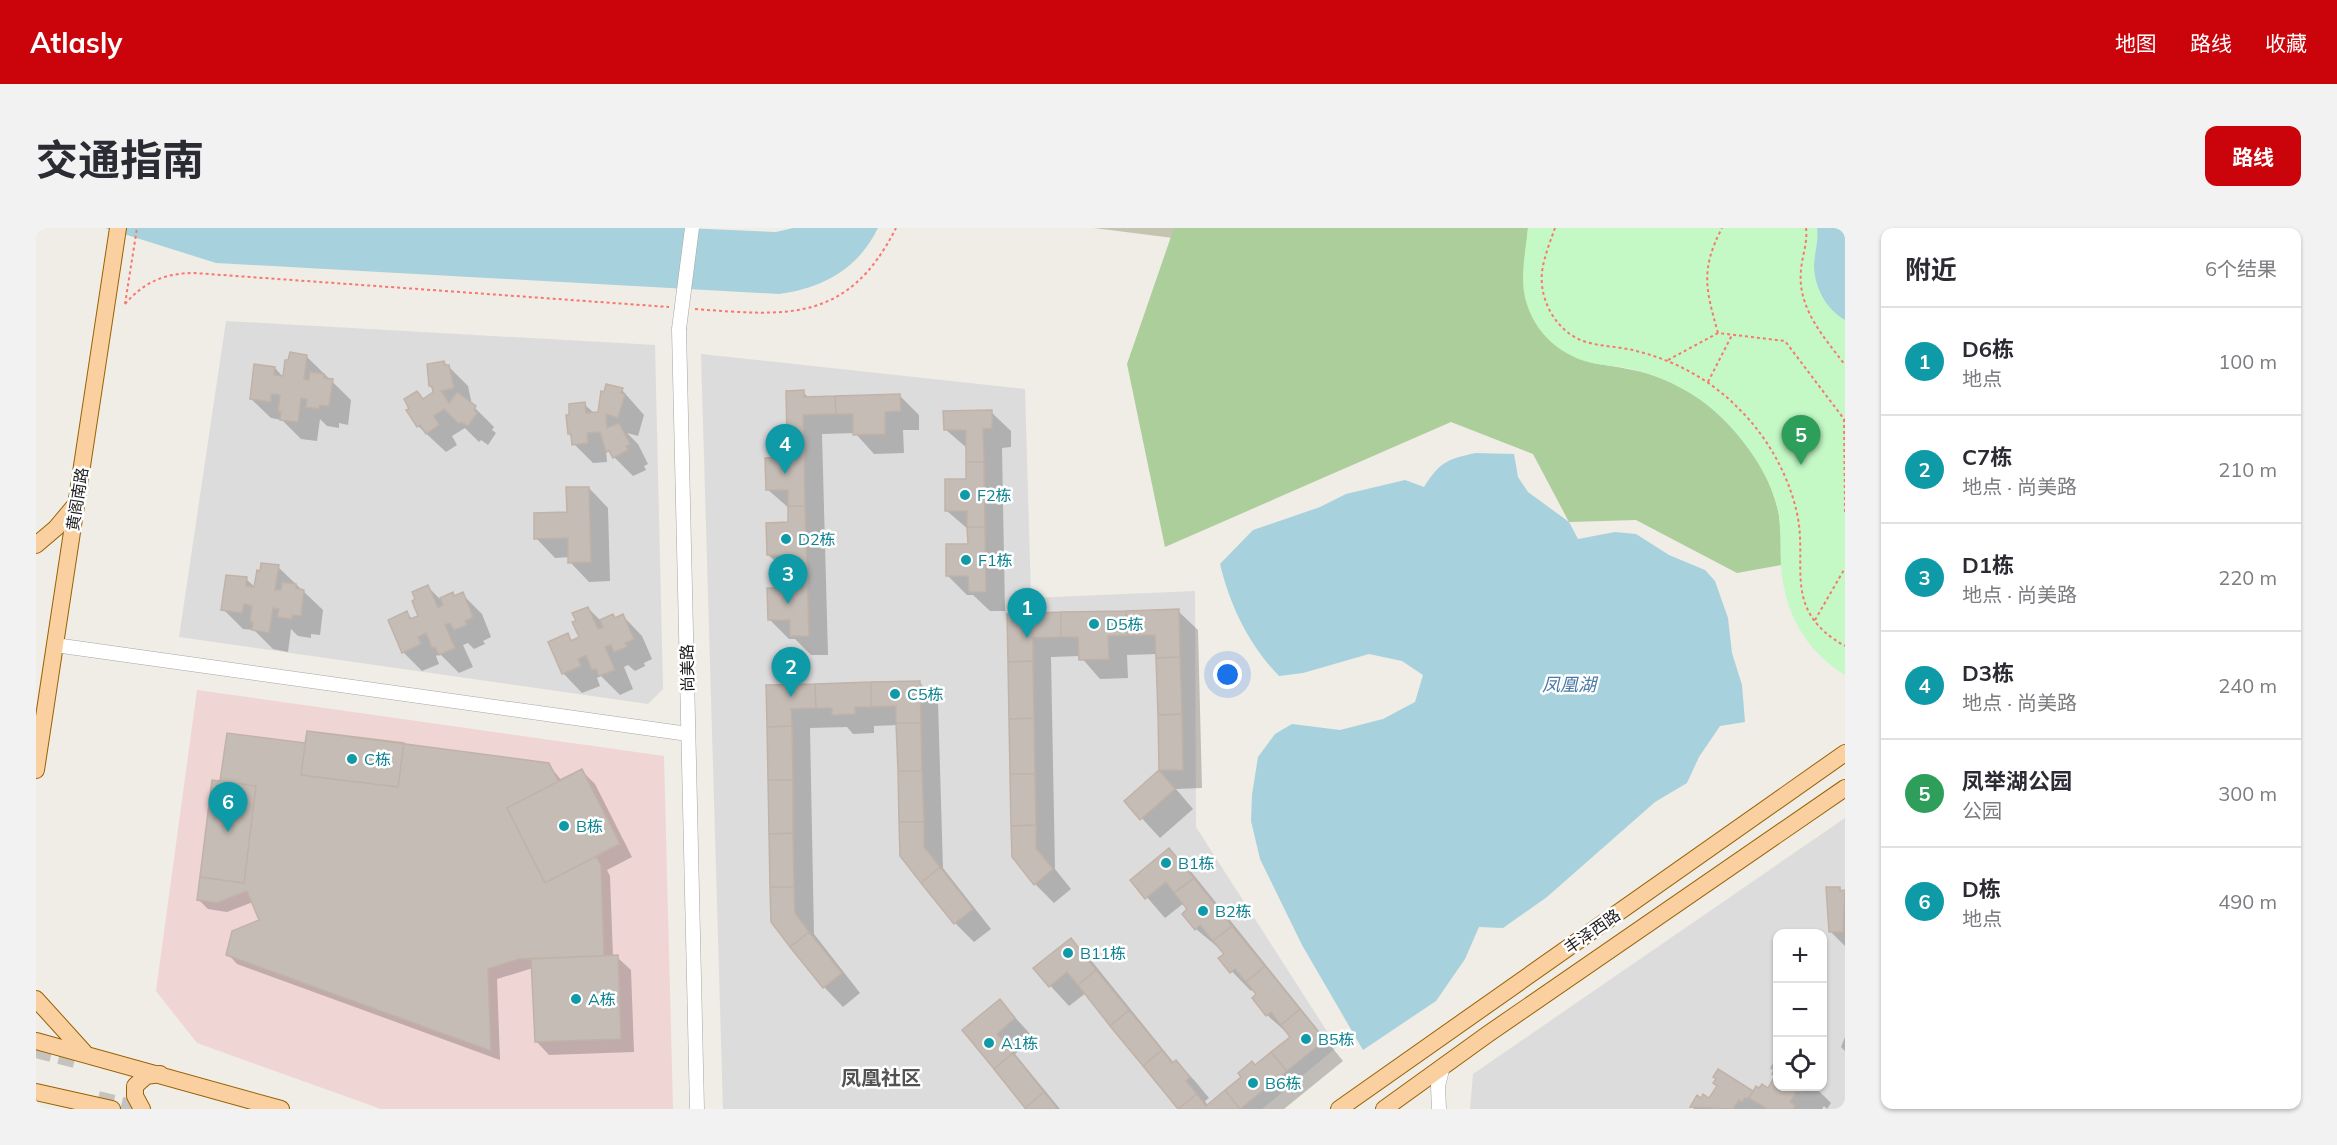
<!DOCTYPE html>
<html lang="zh">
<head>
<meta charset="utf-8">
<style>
  :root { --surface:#fff; --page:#f2f2f3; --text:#2b2b33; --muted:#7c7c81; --line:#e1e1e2; --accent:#cb030a }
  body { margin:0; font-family:Mulish,"Noto Sans SC",sans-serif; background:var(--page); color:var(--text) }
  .controls { position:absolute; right:18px; bottom:18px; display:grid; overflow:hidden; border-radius:12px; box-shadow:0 2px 4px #0004 }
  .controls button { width:54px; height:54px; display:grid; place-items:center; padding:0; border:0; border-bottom:2px solid var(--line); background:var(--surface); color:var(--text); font:30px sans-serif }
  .you { position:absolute; left:1192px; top:447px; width:21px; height:21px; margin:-15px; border:4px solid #fff; border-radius:50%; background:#1a73e8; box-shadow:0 0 0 9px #1a73e833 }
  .badge { display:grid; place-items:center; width:39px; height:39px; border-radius:50%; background:var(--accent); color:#fff; font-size:20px; font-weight:700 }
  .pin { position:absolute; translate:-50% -50px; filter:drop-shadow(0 2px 3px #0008) }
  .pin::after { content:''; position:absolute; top:32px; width:21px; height:18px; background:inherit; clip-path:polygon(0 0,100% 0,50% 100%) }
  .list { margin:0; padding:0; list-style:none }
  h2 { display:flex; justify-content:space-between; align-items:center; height:78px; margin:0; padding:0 24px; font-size:26px }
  h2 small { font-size:20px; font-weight:400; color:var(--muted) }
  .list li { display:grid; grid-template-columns:39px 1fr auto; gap:18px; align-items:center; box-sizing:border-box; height:108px; padding:0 24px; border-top:2px solid var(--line) }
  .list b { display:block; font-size:22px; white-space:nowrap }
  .list p { margin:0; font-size:20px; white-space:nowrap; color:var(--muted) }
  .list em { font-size:20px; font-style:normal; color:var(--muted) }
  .icon { flex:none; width:33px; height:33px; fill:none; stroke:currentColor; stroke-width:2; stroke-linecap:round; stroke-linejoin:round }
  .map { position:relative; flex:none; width:1809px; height:881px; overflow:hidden; border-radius:12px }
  header { display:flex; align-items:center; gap:36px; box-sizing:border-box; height:84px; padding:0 30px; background:var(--accent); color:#fff }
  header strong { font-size:28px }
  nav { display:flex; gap:33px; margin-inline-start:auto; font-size:21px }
  .intro { display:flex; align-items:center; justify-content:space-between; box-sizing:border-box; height:144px; padding:0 36px }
  h1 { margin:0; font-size:42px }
  .button { padding:15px 27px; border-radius:12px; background:var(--accent); color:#fff; font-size:21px; font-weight:700 }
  main { display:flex; gap:36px; padding:0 36px }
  aside { flex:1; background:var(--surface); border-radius:12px; box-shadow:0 2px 4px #0004 }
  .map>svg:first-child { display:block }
</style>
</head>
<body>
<header>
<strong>Atlasly</strong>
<nav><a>地图</a><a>路线</a><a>收藏</a></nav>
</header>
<div class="intro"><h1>交通指南</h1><a class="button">路线</a></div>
<main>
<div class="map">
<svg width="1809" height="881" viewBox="0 0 1809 881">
  <rect width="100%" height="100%" fill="#f0ece6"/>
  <path fill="#dddcdc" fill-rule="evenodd" d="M 190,93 L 619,117 L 627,461 L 612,476 L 143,409 Z
    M 665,126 L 989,161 L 995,370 L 1159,363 L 1160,599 L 1301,819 L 1226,881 L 687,881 Z
    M 1809,590 L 1809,881 L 1434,881 L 1437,846 ZM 1742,706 L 1786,706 L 1786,858 L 1742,858 Z"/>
  <path fill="#f0d5d5" d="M 161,462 L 628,528 L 637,881 L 345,881 L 161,815 L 120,763 Z"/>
  <path fill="#c4c4b1" d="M 1058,0 L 1138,0 L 1137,10 Z"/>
  <path fill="#acce9b" d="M 1138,0 L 1492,0 L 1488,41 L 1557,135 C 1581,139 1605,142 1628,151 C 1682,173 1732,230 1743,287 C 1746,303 1745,321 1745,337 L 1701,345 L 1600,292 L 1533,294 L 1497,226 L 1415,194 L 1129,319 L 1091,136 Z"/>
  <path fill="#c4f9c6" d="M 1492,0 L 1809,0 L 1809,447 C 1769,422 1749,385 1745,339 C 1744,322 1745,305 1743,288 C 1738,254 1714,219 1690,194 C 1666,168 1631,150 1596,141 C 1583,138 1569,138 1556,135 C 1521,127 1494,100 1488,64 C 1485,43 1490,20 1492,0 Z"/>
  <path fill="#a7d2dd" d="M 69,0 L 649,0 L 740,4 L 757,0 L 842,0 C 822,41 787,60 743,66 L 180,35 Z
    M 1781,0 L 1809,0 L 1809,92 C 1790,81 1779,60 1778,39 C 1778,26 1783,13 1781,0 Z
    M 1440,225 L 1478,226 L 1482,249 L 1492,264 L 1533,294 L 1542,311 L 1579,304 L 1600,306 L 1633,327 L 1669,342 L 1679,353 L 1692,390 L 1696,425 L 1706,457 L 1709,494 L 1684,498 L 1663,529 L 1651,555 L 1619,574 L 1511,669 L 1467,700 L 1443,699 L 1429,731 L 1400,773 L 1327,822 L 1266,717 L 1224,631 L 1215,593 L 1216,567 L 1222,529 L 1239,506 L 1256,496 L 1304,502 L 1347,491 L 1379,474 L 1387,447 L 1366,433 L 1333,426 L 1267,445 L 1243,448 C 1213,417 1194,378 1184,336 L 1217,302 L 1284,279 L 1310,266 L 1369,252 L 1388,259 C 1404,234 1411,231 1440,225 Z"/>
  <path fill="#0003" d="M 270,128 L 315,172 L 312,197 L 303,195 L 303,200 L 291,198 L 284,191 L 281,213 L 265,211 L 246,192 L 235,190 L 215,171 L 239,140 L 248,150 Z
    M 408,134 L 432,158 L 436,177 L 458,199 L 456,202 L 460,205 L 452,217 L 445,212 L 443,214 L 429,200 L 416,208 L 421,217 L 410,224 L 382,198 L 381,164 L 388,172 L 399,165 L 394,158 Z
    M 586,162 L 608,187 L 602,208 L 591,205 L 602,216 L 612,236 L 608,238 L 610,242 L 597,248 L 570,221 L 571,234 L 557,235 L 538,216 L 533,205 L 548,176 L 558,185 L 564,185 Z
    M 767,164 L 773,170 L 864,168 L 883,187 L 883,202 L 867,202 L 868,225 L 838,226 L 819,205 L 786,206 L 792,427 L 775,427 L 759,411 L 753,411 L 734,392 L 755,361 L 755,346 L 732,327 L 754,296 L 754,281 L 731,261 L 753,231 Z
    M 955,184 L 975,203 L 975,219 L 966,220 L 969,383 L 954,383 L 937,367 L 931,367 L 912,348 L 933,317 L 933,302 L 911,283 L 932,252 L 932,221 L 909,201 Z
    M 553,260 L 572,280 L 574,353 L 553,354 L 534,334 L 534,329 L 519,330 L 500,310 L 532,285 Z
    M 242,339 L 287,382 L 284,407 L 275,406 L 275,410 L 262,408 L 255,401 L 252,424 L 237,421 L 218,402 L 207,401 L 187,381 L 210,351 L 220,360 Z
    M 392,359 L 404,371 L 416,366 L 419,369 L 426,366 L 446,386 L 455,409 L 447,413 L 449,416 L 438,421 L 432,415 L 427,417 L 437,439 L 423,445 L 404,426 L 400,428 L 403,436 L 386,443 L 367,424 L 371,385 L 377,392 L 384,389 Z
    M 552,380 L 565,393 L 587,388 L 606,408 L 616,431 L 608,435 L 609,438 L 599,443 L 592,437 L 588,439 L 597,461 L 584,467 L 565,448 L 561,450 L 564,458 L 546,465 L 527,445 L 531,407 L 537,413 L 545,410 Z
    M 1142,383 L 1162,402 L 1166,560 L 1140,561 L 1157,581 L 1124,610 L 1090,573 L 1125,543 L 1121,426 L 1091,427 L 1092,450 L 1064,451 L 1044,428 L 1015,429 L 1019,641 L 1035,661 L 1018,675 L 999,656 L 973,388 Z
    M 883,454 L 902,474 L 907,640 L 955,701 L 938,714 L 919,695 L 866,628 L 862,497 L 838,498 L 838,505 L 817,506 L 811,499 L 774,500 L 778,706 L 824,765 L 807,779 L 788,759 L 736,694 L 732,458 Z
    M 270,517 L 512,536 L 526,553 L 546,543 L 559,556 L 596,629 L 571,642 L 574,648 L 577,729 L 581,729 L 595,742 L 598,824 L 513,827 L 500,813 L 497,740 L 461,751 L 464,832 L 201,736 L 192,726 L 225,693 L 217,674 L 191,684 L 172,681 L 163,672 L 189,556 Z
    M 1133,622 L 1153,641 L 1307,833 L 1248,881 L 1143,881 L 1050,765 L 1033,778 L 999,741 L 1035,712 L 1054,731 L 1138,835 L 1140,834 L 1159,853 L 1173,870 L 1169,873 L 1172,878 L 1256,809 L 1231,787 L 1218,761 L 1215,763 L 1184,731 L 1190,726 L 1160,701 L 1148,675 L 1129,690 L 1096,652 Z
    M 1803,660 L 1809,665 L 1809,718 L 1795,704 Z
    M 964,773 L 998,810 L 979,826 L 1024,881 L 992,881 L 928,802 Z
    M 1809,809 L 1809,823 L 1805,819 Z
    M 1741,833 L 1742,858 L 1778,858 L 1795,875 L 1791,881 L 1788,878 L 1786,881 L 1658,881 L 1656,879 L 1665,872 L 1673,872 L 1682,858 L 1682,843 L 1718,866 L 1732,862 L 1740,849 L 1737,839 Z"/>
  <path fill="#c4bcb5" stroke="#c1b2a8" stroke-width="1.5" d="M 254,124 L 271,127 L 268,151 L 273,152 L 274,144 L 288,146 L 288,150 L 297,151 L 293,178 L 284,177 L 283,181 L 270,179 L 271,171 L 265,170 L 262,194 L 244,192 L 245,184 L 242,184 L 244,167 L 235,166 L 235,174 L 214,171 L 218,136 L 239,139 L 238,147 L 247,148 L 249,132 L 252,132 Z
    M 408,133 L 409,137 L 413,137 L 418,160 L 405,163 L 413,175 L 421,164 L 440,178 L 438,182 L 441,185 L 432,198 L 425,194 L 423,196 L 408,181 L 398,188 L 403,197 L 390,206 L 384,197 L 381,199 L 370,182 L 373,181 L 368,171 L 381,163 L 387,171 L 397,164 L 396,158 L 393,158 L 391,136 Z
    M 570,156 L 587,160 L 585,165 L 589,166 L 582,190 L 570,186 L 571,200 L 583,195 L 594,216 L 590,218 L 592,222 L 577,230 L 573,223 L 570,224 L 564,204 L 551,205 L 552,215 L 536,217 L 535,206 L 532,206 L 530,187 L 533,187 L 533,176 L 549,174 L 550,185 L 562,184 L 565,163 L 568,164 Z
    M 768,162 L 768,169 L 799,168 L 800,186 L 767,187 L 768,213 L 751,213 L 750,163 Z
    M 864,166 L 865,183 L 849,184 L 849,206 L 817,207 L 817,186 L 800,186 L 799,168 Z
    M 956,182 L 956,200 L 947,201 L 948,234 L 930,234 L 930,202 L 908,202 L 907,183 Z
    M 751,213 L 768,213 L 769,278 L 752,278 L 752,262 L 730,262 L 729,230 L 751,229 Z
    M 930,234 L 948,234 L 949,299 L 931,299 L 931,283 L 909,283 L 909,251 L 930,251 Z
    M 530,259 L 553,259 L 555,334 L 532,335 L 532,310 L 498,311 L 498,285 L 531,284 Z
    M 752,278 L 769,278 L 771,343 L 753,343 L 753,327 L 731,327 L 730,295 L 752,294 Z
    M 931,299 L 949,299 L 950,364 L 933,364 L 932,348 L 910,348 L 910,316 L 932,316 Z
    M 225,335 L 243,337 L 239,362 L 245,362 L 246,354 L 260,356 L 260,360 L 268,362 L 265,388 L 256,387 L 256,391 L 241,389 L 243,381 L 237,380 L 233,405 L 216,402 L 217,394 L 214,394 L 216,378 L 208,376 L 206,385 L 185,382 L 190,347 L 211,349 L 210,358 L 218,359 L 221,342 L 224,343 Z
    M 753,343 L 771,343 L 773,408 L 754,408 L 754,392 L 732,392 L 731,360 L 754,360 Z
    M 392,357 L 402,380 L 407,377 L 404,370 L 417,364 L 418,368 L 427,364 L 437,389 L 429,393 L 431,397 L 418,402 L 414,395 L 409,397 L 419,420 L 403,427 L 399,419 L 396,420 L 390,405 L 382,409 L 385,416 L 366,425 L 352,392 L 371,383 L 374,391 L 382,388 L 376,373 L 379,371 L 376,364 Z
    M 552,379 L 562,401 L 567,399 L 564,392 L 577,386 L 579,390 L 587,386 L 598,411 L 589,415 L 591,419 L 578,424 L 575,417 L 569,419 L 579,442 L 563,448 L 560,441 L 556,442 L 550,427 L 542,431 L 545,438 L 526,446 L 512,414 L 532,405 L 535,413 L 543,409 L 536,394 L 540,393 L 536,385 Z
    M 1143,381 L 1144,429 L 1120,430 L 1119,407 L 1091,407 L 1090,383 Z
    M 1090,383 L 1091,407 L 1072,408 L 1073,431 L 1043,432 L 1042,409 L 1025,409 L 1025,384 Z
    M 1025,384 L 1025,409 L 997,410 L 997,433 L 972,434 L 971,386 Z
    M 1144,429 L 1146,486 L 1122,487 L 1120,430 Z
    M 997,433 L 998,490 L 973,491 L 972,434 Z
    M 884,453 L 885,495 L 860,495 L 860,478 L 835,479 L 835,454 Z
    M 835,454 L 835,479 L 819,479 L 819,486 L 796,487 L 796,480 L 780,480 L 779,456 Z
    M 779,456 L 780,480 L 755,481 L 756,498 L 731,499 L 730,457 Z
    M 1146,486 L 1147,542 L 1123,542 L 1122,487 Z
    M 998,490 L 999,546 L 974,546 L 973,491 Z
    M 860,495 L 885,495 L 886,543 L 862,543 Z
    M 756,498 L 757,552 L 732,552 L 731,499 Z
    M 271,503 L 513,535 L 522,553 L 546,541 L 584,616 L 560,628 L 565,637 L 568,728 L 483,731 L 452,741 L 455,823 L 190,727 L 196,703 L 223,692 L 211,663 L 181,675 L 161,672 L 176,552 L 184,553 L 191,505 L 269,515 Z
    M 271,503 L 368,515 L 362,559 L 265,547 Z
    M 546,541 L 584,616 L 509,655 L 471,580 Z
    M 1123,542 L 1139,561 L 1104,592 L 1088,573 Z
    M 862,543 L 886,543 L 888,594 L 863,594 Z
    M 974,546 L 999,546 L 1000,597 L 975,598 Z
    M 176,552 L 220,558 L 208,655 L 164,649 Z
    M 732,552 L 757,552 L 757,605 L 733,606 Z
    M 863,594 L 888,594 L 888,619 L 904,639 L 885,655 L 864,628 Z
    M 1000,597 L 1000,620 L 1017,641 L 998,657 L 976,629 L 975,598 Z
    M 757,605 L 758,659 L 734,659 L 733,606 Z
    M 1133,620 L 1158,650 L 1138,665 L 1130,654 L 1109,671 L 1094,652 Z
    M 904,639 L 937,681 L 918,696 L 885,655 Z
    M 1158,650 L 1196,698 L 1177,713 L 1164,697 L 1159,702 L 1146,686 L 1151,681 L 1138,665 Z
    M 734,659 L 758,659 L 759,685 L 773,704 L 754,719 L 735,694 Z
    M 1790,659 L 1804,659 L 1804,663 L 1809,662 L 1807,704 L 1793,704 Z
    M 1196,698 L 1229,738 L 1210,754 L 1199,741 L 1194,745 L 1182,730 L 1188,726 L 1177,713 Z
    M 773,704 L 806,745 L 787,760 L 754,719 Z
    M 1035,710 L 1060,742 L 1042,757 L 1031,744 L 1013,759 L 997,740 Z
    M 582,727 L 585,811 L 499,814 L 495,731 Z
    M 1229,738 L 1264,781 L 1245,797 L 1235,784 L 1230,788 L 1216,770 L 1220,766 L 1210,754 Z
    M 1060,742 L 1093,782 L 1074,798 L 1042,757 Z
    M 964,771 L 979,790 L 961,806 L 977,825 L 958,841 L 926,802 Z
    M 1264,781 L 1289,812 L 1251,843 L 1235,824 L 1254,809 L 1245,797 Z
    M 1093,782 L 1126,822 L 1107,838 L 1074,798 Z
    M 1126,822 L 1136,835 L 1140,832 L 1154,849 L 1150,853 L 1161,866 L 1142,881 L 1107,838 Z
    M 1235,824 L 1251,843 L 1204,881 L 1189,862 L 1205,849 L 1202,845 L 1216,833 L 1219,837 Z
    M 977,825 L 1008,864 L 989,880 L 958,841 Z
    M 1740,831 L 1742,858 L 1773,858 L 1765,864 L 1761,862 L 1754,874 L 1759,877 L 1757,881 L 1731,881 L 1713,870 L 1720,858 L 1723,860 L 1726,856 L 1732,860 L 1739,848 L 1736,846 L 1738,842 L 1735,840 Z
    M 1682,841 L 1717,863 L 1713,870 L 1709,870 L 1706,874 L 1703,872 L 1697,881 L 1654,879 L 1661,867 L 1665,870 L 1667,866 L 1673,870 L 1681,858 L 1677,855 L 1680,851 L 1677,849 Z
    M 1189,862 L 1204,881 L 1142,881 L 1161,866 L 1170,878 Z
    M 1008,864 L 1022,881 L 990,881 L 989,880 Z"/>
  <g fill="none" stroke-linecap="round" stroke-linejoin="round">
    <path stroke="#c6c3be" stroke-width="16" stroke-dasharray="16 8" stroke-linecap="butt" d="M 0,822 L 43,833
      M 62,871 L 103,881"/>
    <defs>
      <path id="minor" d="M 643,101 L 661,881
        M 19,417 L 652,506
        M 1403,881 L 1402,858 L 1407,838"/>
      <path id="major" d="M 0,317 L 20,300 L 41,275
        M 0,542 L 82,0
        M 0,771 L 48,824
        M 0,813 L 245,881
        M 0,864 L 76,881
        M 106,881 L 99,868 L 99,858 L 110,848 L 124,846
        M 1303,881 L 1809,525
        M 1348,881 L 1452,806 L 1809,560"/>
    </defs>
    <use href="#minor" stroke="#a6a6a6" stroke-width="15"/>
    <use href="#major" stroke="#986202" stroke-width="18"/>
    <path stroke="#f8786f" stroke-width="2" stroke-dasharray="3 3" stroke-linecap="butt" d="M 1519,0 C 1514,14 1508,29 1506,44 C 1503,72 1520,103 1547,113 C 1564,119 1583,118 1600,123 C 1638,132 1675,152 1702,180 C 1730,207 1751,244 1760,281 C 1774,335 1743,381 1809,418
      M 1770,0 C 1772,14 1766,28 1765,42 C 1761,80 1788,109 1809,137
      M 89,76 C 108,54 129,45 158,45 L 633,79
      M 89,76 L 101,0
      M 659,81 C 752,88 812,95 860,0
      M 1682,105 C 1670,62 1664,42 1686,0
      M 1632,132 L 1682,105 L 1749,113 L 1808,191 L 1809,284
      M 1672,154 L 1696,107
      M 1779,392 L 1809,340"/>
    <use href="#minor" stroke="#fff" stroke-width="14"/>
    <use href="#major" stroke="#fad0a0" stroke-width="16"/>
    <defs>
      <path id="minor-bridge" d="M 643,101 L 656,0"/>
    </defs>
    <use href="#minor-bridge" stroke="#a6a6a6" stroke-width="15" stroke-linecap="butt"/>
    <use href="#minor-bridge" stroke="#fff" stroke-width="14"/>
  </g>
  <g fill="#0f9aa8" stroke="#fff" stroke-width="2">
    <circle cx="929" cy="267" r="6"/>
    <circle cx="750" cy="311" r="6"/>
    <circle cx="930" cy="332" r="6"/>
    <circle cx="1058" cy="396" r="6"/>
    <circle cx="859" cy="466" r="6"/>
    <circle cx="316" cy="531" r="6"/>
    <circle cx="528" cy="598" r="6"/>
    <circle cx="1130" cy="635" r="6"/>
    <circle cx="1167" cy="683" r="6"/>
    <circle cx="1032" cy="725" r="6"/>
    <circle cx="540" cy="771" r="6"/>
    <circle cx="1270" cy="811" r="6"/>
    <circle cx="953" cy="815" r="6"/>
    <circle cx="1217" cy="855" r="6"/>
  </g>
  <g text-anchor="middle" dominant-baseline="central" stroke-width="5" stroke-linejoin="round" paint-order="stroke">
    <g font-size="16" fill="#0d838f" stroke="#fff" text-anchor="start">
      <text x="941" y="267">F2栋</text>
      <text x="762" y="311">D2栋</text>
      <text x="942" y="332">F1栋</text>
      <text x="1070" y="396">D5栋</text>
      <text x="871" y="466">C5栋</text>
      <text x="328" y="531">C栋</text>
      <text x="540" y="598">B栋</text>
      <text x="1142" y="635">B1栋</text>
      <text x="1179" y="683">B2栋</text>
      <text x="1044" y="725">B11栋</text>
      <text x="552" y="771">A栋</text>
      <text x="1282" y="811">B5栋</text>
      <text x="965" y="815">A1栋</text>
      <text x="1229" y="855">B6栋</text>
    </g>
    <g font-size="16" fill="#1f1f1f" stroke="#fff">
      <text transform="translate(41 271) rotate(-81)">黄阁南路</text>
      <text transform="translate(651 440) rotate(-91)">尚美路</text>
      <text transform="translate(1556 703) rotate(-35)">丰泽西路</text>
    </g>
    <g font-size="18" font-style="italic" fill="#497aa6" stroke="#fff">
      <text x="1533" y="456">凤凰湖</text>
    </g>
    <g font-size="20" font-weight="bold" fill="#525252" stroke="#fff">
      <text x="845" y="849">凤凰社区</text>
    </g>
  </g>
</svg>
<div class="controls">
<button>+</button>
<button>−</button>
<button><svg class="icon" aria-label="locate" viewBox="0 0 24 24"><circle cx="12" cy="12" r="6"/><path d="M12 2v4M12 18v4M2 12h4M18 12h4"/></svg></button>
</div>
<div class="you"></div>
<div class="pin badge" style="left:991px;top:410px;background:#0f9aa8">1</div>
<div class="pin badge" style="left:755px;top:469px;background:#0f9aa8">2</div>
<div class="pin badge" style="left:752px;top:376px;background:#0f9aa8">3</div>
<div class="pin badge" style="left:749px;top:246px;background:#0f9aa8">4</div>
<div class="pin badge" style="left:1765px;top:237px;background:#2e9e5b">5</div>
<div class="pin badge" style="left:192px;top:604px;background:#0f9aa8">6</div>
</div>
<aside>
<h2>附近<small>6个结果</small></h2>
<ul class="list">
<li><span class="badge" style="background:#0f9aa8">1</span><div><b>D6栋</b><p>地点</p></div><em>100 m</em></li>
<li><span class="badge" style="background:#0f9aa8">2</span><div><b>C7栋</b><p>地点 · 尚美路</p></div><em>210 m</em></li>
<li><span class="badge" style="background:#0f9aa8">3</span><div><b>D1栋</b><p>地点 · 尚美路</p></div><em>220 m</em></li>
<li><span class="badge" style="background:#0f9aa8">4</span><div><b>D3栋</b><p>地点 · 尚美路</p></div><em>240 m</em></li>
<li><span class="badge" style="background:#2e9e5b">5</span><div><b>凤举湖公园</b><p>公园</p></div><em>300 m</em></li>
<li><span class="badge" style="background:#0f9aa8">6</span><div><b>D栋</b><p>地点</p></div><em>490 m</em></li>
</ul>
</aside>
</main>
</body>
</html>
